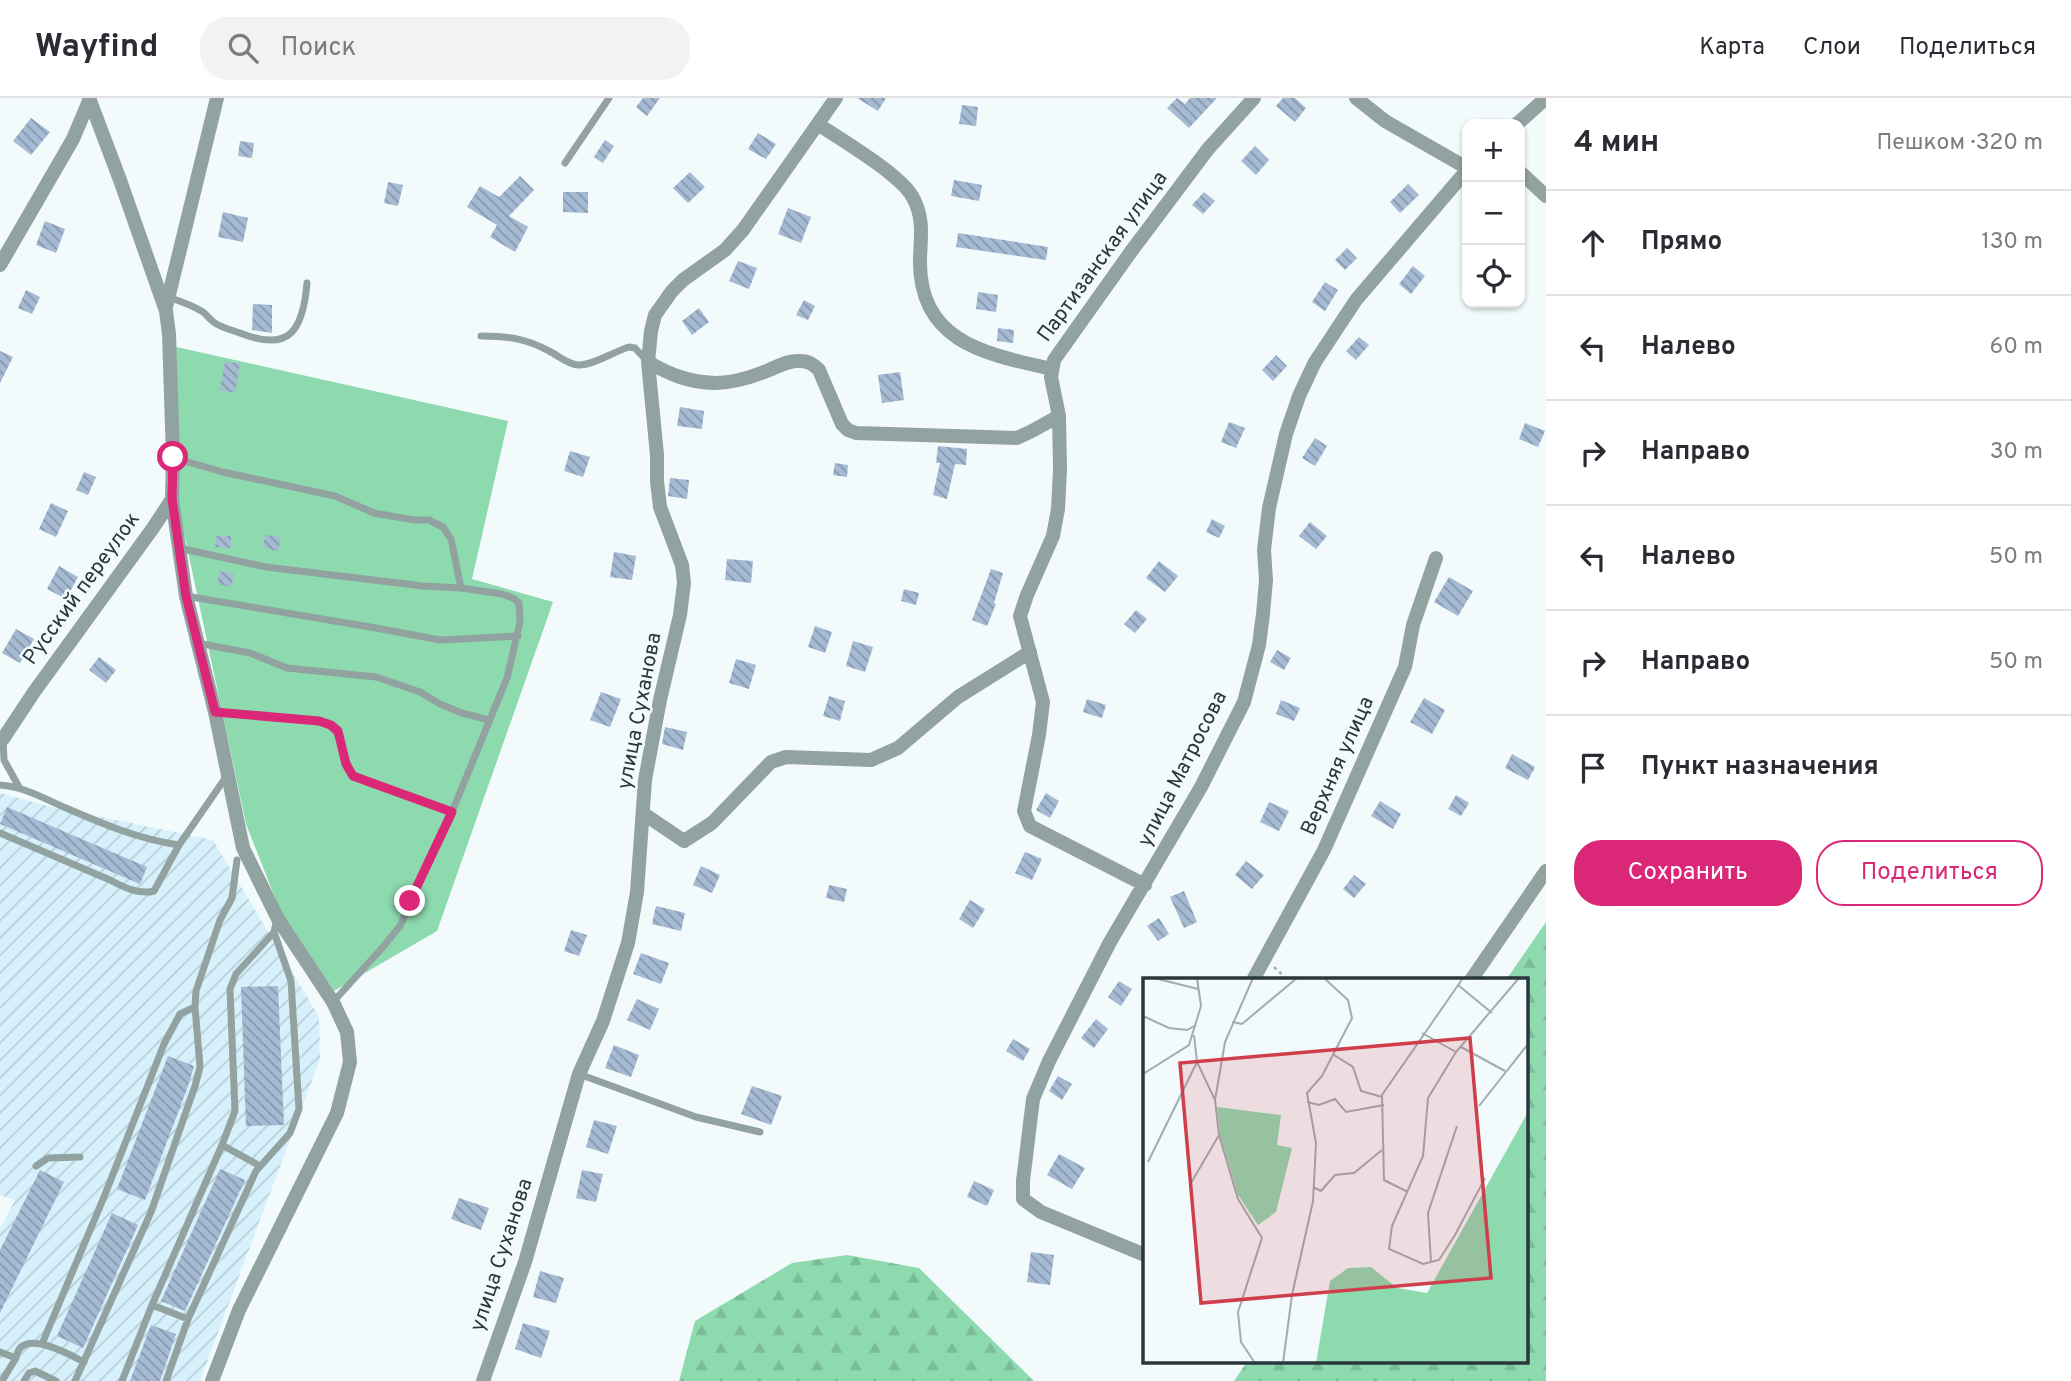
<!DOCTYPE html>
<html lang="ru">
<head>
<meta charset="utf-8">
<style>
  :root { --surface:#fff; --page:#f2f2f3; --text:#2b2b33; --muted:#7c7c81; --line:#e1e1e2; --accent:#db2777 }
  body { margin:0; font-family:Overpass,sans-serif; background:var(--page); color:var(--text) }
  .controls { position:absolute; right:21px; top:21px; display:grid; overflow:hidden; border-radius:14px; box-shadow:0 2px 5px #0004 }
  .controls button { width:63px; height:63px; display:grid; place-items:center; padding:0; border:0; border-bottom:2px solid var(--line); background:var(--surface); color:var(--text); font:35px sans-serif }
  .stop { position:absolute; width:21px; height:21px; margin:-16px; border:5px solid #db2777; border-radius:50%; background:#fff }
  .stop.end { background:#db2777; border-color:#fff; box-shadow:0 2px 7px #0008 }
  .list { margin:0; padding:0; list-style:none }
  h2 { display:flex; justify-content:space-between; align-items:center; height:91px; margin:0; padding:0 28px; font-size:30px }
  h2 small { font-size:23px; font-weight:400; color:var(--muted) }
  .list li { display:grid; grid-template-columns:46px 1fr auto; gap:21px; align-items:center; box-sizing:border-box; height:105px; padding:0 28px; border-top:2px solid var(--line) }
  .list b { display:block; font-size:26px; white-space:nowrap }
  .list em { font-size:23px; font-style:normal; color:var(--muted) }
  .actions { display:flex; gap:14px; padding:21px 28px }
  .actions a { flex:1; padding:16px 0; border:2px solid var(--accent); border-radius:28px; text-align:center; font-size:24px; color:var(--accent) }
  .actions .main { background:var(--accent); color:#fff }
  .icon { flex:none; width:38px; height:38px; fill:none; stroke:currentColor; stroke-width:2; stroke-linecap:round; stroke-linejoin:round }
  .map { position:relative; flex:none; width:1546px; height:1283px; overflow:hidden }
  header { display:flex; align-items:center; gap:42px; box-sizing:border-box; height:98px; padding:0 35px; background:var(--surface); border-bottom:2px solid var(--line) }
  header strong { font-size:33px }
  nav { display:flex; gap:38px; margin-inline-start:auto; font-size:24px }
  .search { width:490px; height:63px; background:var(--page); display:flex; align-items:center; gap:18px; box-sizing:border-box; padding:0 24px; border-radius:28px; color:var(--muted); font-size:26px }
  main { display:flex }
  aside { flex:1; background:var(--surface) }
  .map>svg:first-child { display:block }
</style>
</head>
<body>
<header>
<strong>Wayfind</strong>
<div class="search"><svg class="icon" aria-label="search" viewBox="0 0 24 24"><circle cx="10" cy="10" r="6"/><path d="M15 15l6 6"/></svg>Поиск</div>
<nav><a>Карта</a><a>Слои</a><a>Поделиться</a></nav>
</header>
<main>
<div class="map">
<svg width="1546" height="1283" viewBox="0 0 1546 1283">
  <defs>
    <pattern id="industrial-furrows" width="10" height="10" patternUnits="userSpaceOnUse" patternTransform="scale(1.75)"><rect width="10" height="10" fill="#d6f1fb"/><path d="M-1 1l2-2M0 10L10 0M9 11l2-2" fill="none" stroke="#b8cfd8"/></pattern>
    <pattern id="forest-firs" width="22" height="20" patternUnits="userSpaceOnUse" patternTransform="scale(1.75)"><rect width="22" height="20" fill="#8edaaf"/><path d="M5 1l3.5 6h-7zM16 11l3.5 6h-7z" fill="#7abc97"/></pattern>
    <pattern id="building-back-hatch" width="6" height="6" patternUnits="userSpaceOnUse" patternTransform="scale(1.75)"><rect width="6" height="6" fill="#a5bad3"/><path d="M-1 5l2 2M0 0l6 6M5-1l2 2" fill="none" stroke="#8698ac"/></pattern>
  </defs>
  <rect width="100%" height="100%" fill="#f2fafc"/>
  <path fill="url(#industrial-furrows)" d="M 0,695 L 48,708 L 213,742 L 319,919 L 320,961 L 200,1283 L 0,1283 L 0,1131 L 15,1102 L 0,1097 Z"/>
  <path fill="#8edaaf" d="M 172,248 L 508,323 L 472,481 L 553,504 L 437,833 L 334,893 L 281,815 L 246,726 L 177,402 Z"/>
  <path fill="url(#forest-firs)" d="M 1546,824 L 1546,1283 L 1234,1283 L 1247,1264 L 1527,1264 L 1527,882 L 1506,882 Z
    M 847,1157 L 919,1170 L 1034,1283 L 679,1283 L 695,1223 L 792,1165 Z"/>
  <path fill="url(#building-back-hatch)" d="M 643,0 L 660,0 L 647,18 L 636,9 Z
    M 857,0 L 886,0 L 878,13 Z
    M 1177,0 L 1185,6 L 1190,0 L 1217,0 L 1189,30 L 1167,10 Z
    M 1283,0 L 1295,0 L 1306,10 L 1295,24 L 1276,8 Z
    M 962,7 L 978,9 L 976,28 L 959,26 Z
    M 31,20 L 50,34 L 31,57 L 13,43 Z
    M 758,35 L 776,46 L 766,61 L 748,51 Z
    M 605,42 L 614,48 L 603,65 L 594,59 Z
    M 240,43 L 254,45 L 252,60 L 238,58 Z
    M 1255,48 L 1269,62 L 1256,77 L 1241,63 Z
    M 690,74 L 705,89 L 688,105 L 673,90 Z
    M 520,78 L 534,92 L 509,118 L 528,129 L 515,154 L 490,139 L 497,127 L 467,109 L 480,88 L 499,99 Z
    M 954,82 L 982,87 L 979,103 L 951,98 Z
    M 388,84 L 403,87 L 398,108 L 384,105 Z
    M 1408,86 L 1419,97 L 1400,115 L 1390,104 Z
    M 563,94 L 588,94 L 588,115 L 563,114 Z
    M 1204,94 L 1215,103 L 1203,116 L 1192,107 Z
    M 788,110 L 811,119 L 801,145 L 778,136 Z
    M 223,114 L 248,120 L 243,144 L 218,139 Z
    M 45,123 L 65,131 L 56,155 L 36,147 Z
    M 958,135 L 1048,149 L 1046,162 L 956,149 Z
    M 1347,150 L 1357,160 L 1345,172 L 1335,162 Z
    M 738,163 L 757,170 L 749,191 L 729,183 Z
    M 1413,168 L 1425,178 L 1411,196 L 1399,186 Z
    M 1325,184 L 1338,192 L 1325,213 L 1312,204 Z
    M 26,192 L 40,199 L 32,216 L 18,210 Z
    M 978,194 L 998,197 L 996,214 L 976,211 Z
    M 804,202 L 815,208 L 808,222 L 796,217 Z
    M 253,206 L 272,207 L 272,235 L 252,232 Z
    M 699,210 L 709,224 L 692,237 L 682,223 Z
    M 998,230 L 1014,232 L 1013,245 L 997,243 Z
    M 1359,239 L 1369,247 L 1356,262 L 1346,253 Z
    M 0,253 L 13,259 L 0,285 Z
    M 1276,257 L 1287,268 L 1273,283 L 1262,272 Z
    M 225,263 L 240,266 L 235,295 L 220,292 Z
    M 900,274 L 904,302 L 882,305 L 878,277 Z
    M 680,309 L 704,313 L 702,331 L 677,328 Z
    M 1229,324 L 1245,330 L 1236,350 L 1221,344 Z
    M 1525,325 L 1545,333 L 1538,349 L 1519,341 Z
    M 1315,340 L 1327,348 L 1315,368 L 1302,360 Z
    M 938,348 L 967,351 L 966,367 L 955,366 L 947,401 L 933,397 L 940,365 L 936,365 Z
    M 570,353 L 590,359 L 583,379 L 564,373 Z
    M 835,365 L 848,367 L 847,379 L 833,377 Z
    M 84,374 L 96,379 L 88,397 L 76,392 Z
    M 670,380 L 689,382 L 687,401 L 668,398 Z
    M 51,405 L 68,413 L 56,439 L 39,431 Z
    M 1212,421 L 1225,428 L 1219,440 L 1206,434 Z
    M 1310,424 L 1327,438 L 1316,451 L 1299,438 Z
    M 265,437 L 281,439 L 278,453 L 263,450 Z
    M 216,438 L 231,438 L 231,450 L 215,449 Z
    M 614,454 L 636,458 L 632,482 L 610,479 Z
    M 727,461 L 753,463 L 751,485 L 725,482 Z
    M 1159,463 L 1178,478 L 1165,494 L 1146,480 Z
    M 59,468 L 78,479 L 66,501 L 47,491 Z
    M 991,471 L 1003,475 L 994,505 L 996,506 L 987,528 L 972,522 Z
    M 220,473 L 234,476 L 231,489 L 217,486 Z
    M 1449,479 L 1473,493 L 1458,518 L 1434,504 Z
    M 904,491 L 919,495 L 916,507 L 901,503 Z
    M 1136,512 L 1147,521 L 1135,535 L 1124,526 Z
    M 815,528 L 832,534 L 825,555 L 808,549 Z
    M 16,531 L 34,541 L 20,565 L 2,555 Z
    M 853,543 L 873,549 L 865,574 L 846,568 Z
    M 1277,552 L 1291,560 L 1284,572 L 1270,564 Z
    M 99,559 L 116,572 L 106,585 L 89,572 Z
    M 736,561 L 756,567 L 749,591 L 729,585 Z
    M 601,594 L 621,601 L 610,629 L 590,622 Z
    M 829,598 L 845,603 L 840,623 L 823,618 Z
    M 1424,600 L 1445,612 L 1432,636 L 1410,624 Z
    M 1087,601 L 1106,607 L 1102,620 L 1083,614 Z
    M 1281,602 L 1300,610 L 1294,623 L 1276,616 Z
    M 665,629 L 687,634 L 683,652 L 662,646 Z
    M 1512,656 L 1535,669 L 1528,682 L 1505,670 Z
    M 1046,695 L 1059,703 L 1050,720 L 1036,712 Z
    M 1456,697 L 1469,705 L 1461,718 L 1448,711 Z
    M 1380,703 L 1401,716 L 1393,731 L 1371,718 Z
    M 1269,704 L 1289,713 L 1279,733 L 1260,724 Z
    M 7,709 L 147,769 L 140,786 L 0,726 Z
    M 1025,754 L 1042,761 L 1032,782 L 1015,775 Z
    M 1246,763 L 1264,777 L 1252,791 L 1235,777 Z
    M 701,768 L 720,777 L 712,795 L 693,787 Z
    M 1354,777 L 1366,786 L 1354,800 L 1343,791 Z
    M 829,787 L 847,791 L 844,804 L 826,800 Z
    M 1184,793 L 1197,824 L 1184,830 L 1170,799 Z
    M 970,802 L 985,811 L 973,830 L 959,821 Z
    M 656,808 L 685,815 L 681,833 L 652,826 Z
    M 1159,820 L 1169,836 L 1158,843 L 1147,828 Z
    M 571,832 L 587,837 L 579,858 L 564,853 Z
    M 641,855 L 669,865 L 661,886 L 633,876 Z
    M 1119,883 L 1132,891 L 1121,908 L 1108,899 Z
    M 278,888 L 284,1027 L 246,1028 L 241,889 Z
    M 637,901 L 659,911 L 650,932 L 627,922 Z
    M 1096,921 L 1108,931 L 1094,950 L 1081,940 Z
    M 1013,941 L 1030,951 L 1023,963 L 1006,953 Z
    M 614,947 L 639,957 L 631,979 L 605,970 Z
    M 168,958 L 194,968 L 188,988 L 145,1102 L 117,1091 Z
    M 1058,978 L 1072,986 L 1062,1002 L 1049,993 Z
    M 752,988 L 782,998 L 771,1027 L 741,1016 Z
    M 594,1022 L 617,1028 L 608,1056 L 586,1049 Z
    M 1059,1056 L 1085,1070 L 1072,1091 L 1047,1077 Z
    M 220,1071 L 245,1082 L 185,1213 L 161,1203 Z
    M 40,1072 L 64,1084 L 0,1215 L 0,1152 Z
    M 582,1072 L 603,1076 L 596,1104 L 576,1100 Z
    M 974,1083 L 994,1092 L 987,1108 L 967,1099 Z
    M 459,1100 L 489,1110 L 481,1132 L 451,1121 Z
    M 112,1115 L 138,1127 L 83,1250 L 57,1238 Z
    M 1031,1154 L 1054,1157 L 1050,1187 L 1027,1184 Z
    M 540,1173 L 564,1180 L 556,1205 L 533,1199 Z
    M 523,1225 L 550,1233 L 541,1260 L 515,1251 Z
    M 151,1227 L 176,1236 L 160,1283 L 130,1283 Z"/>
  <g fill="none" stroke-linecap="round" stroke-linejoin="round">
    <path stroke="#a5afb2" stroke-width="2.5" stroke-dasharray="3.5 3.5" stroke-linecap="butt" d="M 1274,869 L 1288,882"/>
    <path stroke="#92a2a1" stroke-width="7" d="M 565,65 L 609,0
      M 168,199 C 180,203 192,207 203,214 C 207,217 210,222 215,225 C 222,230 232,232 240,235 C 290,255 303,232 307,185
      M 481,238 C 507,238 525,240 549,253 C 559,258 567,266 578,267 C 592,268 615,253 629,249 L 635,250 L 646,262
      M 174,360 L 223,374 L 335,398 L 374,415 L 414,422 L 429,422 L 443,429 L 451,441 L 461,490
      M 179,450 L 266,469 L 423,488 L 461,490 L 502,496 L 513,500 L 519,505 L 520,524 L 507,580 L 452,714 L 400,828 L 383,849 L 333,904
      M 186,498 L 376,530 L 440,542 L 518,538
      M 197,545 L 250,555 L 287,570 L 376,579 L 420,594 L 440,606 L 462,615 L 489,622
      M 216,614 L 319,623 C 348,633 338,654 353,678 L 452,714
      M 3,641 L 4,662 L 19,689
      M 0,687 C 25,689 43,700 66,710 C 103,726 138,741 179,747
      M 0,735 L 110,782 C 123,789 139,797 154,793 L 179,747 L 226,679
      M 579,976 L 696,1019 L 760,1034
      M 222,1047 L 260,1068
      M 36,1068 L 48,1060 L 80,1059
      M 152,1207 L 188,1221
      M 42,1246 L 104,1099 L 164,946 L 180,916 L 195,909
      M 0,1254 L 16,1260 C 16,1258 19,1251 20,1250 C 33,1236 71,1257 84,1264
      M 2,1283 L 16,1260
      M 24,1283 L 29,1275 L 35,1273 L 56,1283
      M 75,1283 L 151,1114 L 195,988 L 200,969 L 195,909 L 196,893 L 220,822 L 232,800 L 237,762
      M 122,1283 L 152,1207 L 222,1047 L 235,1013 L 230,891 L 236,876 L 274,834
      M 166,1283 L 188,1221 L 256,1073 L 290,1035 L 299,1011 L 291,883 L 274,834 L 277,821"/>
    <path stroke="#92a2a1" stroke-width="14" d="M 89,0 L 120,82 L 166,213 L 169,236 L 173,359 L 172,401 L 186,498 L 215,614 L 243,750 L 278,821 L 333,904 L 347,934 L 350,964 L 337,1015 L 239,1212 L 212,1283
      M 1356,0 L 1385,23 L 1467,70
      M 1517,26 L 1546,0
      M 819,27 C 842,42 899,76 912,98 C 924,118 921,138 920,160 C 918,244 985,256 1052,271
      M 1520,74 L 1546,98
      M 0,167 L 73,41 L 89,3
      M 166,209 L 217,0
      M 648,264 C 671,277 688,284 715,285 C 734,285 752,279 769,272 C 779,268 789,262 800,263 C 809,263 814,267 819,272 L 842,326 L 848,332 L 856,335 L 1017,340 L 1032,333 L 1059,318
      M 3,641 L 34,594 L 153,430 L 172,401
      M 644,716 L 684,743 L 712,725 L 771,664 L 786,659 L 871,662 L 898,650 L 958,599 L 1030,554
      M 1145,787 L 1030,728 L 1024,713 L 1039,637 L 1043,604 L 1020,518 L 1027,497 L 1053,438 L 1058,411 L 1060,371 L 1059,318 L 1051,279 L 1054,262 L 1130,155 L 1208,51 L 1254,0
      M 1253,882 L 1324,752 L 1405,569 L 1413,527 L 1436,460
      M 1471,882 L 1546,773
      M 1145,1157 L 1041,1114 L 1023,1101 L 1023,1083 L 1033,1001 L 1049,963 L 1110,844 L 1201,689 L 1244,604 L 1259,547 L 1263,516 L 1266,482 L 1264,452 L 1269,410 L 1286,336 L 1299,298 L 1315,264 L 1356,202 L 1467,72
      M 483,1283 L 525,1164 L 579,976 L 603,923 L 628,845 L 637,794 L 645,682 L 660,602 L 680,517 L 684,485 L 682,467 L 660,409 L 657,383 L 657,357 L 648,264 L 651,233 L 655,217 L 672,193 L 683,182 L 725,152 L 743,132 L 836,0"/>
  </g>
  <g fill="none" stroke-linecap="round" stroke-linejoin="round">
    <path stroke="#db2777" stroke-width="9" d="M 173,359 L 172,401 L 186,498 L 215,614 L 319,623 L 331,627 L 338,633 L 346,666 L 353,678 L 452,714 L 410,803"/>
  </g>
  <g text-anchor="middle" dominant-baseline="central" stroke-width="5" stroke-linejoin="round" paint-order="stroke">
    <g font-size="21" fill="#29373c" stroke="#f2fafc">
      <text transform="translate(1103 159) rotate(-54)">Партизанская улица</text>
      <text transform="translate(82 491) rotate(-54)">Русский переулок</text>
      <text transform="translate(640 613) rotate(-79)">улица Суханова</text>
      <text transform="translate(1338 668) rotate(-66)">Верхняя улица</text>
      <text transform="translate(1183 671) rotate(-63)">улица Матросова</text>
      <text transform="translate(502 1157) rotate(-72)">улица Суханова</text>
    </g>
  </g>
  <g transform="translate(1143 880)">
    <rect width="385" height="385" fill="#f2fafc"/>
    <path d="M 74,129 L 138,137 L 134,167 L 149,170 L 133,234 L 115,247 L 95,217 L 77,157 Z" fill="#8edaaf"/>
    <path d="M 385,134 L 385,385 L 173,385 L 187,303 L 205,290 L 228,289 L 254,310 L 284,315 Z" fill="#8edaaf"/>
    <path fill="none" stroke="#a2acaf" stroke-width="2" d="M 11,0 L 55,11M 315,7 L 349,35M 0,38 L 26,50 L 44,52 L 53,47M 89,44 L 99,46 L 154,0M 279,55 L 313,74M 51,57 L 54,84 L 72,122 L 76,157 L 95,221 L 119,260 L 95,334 L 98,364 L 112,385M 318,69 L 362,93M 191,77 L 210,89 L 218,113 L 239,119M 0,96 L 46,67 L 58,28 L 54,0M 72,122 L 82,64 L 110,0M 164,124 L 176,127 L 192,121 L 203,134 L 241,127M 336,128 L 385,66M 314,148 L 285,235 L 288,284 L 296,282 L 312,257 L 342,200M 5,184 L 54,84M 48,205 L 76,157M 170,209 L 178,213 L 192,197 L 211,195 L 239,172M 265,214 L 241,202 L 239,117 L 320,0M 288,284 L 280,286 L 246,271 L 249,248 L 280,178 L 285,120 L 313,74 L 376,0M 140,385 L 149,317 L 170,223 L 173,165 L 164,115 L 179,98 L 209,40 L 205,22 L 181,0"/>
    <path fill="#cf3f4b" fill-opacity="0.15" stroke="#cf3f4b" stroke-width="3.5" d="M 327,60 L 348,300 L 58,325 L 37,85 Z"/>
    <rect width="385" height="385" fill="none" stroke="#29373c" stroke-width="3.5"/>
  </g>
</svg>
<div class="controls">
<button>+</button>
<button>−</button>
<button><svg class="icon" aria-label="locate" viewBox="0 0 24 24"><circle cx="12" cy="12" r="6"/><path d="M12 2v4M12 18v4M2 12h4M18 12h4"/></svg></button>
</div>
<div class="stop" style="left:173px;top:359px"></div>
<div class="stop end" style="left:410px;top:803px"></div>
</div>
<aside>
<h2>4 мин<small>Пешком · 320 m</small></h2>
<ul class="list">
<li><svg class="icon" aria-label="ahead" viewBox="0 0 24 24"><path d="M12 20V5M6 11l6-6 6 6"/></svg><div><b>Прямо</b></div><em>130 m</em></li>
<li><svg class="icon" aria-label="left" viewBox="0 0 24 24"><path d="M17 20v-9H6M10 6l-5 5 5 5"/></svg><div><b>Налево</b></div><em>60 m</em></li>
<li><svg class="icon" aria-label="right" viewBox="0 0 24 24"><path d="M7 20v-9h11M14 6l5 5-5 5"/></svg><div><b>Направо</b></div><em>30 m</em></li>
<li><svg class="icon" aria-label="left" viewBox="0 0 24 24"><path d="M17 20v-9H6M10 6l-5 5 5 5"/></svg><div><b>Налево</b></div><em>50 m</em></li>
<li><svg class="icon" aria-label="right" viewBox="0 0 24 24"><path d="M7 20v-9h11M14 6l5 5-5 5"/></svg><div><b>Направо</b></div><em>50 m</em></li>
<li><svg class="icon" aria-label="arrive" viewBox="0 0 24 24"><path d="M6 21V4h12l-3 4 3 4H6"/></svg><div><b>Пункт назначения</b></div></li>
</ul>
<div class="actions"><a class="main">Сохранить</a><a>Поделиться</a></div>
</aside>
</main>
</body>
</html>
